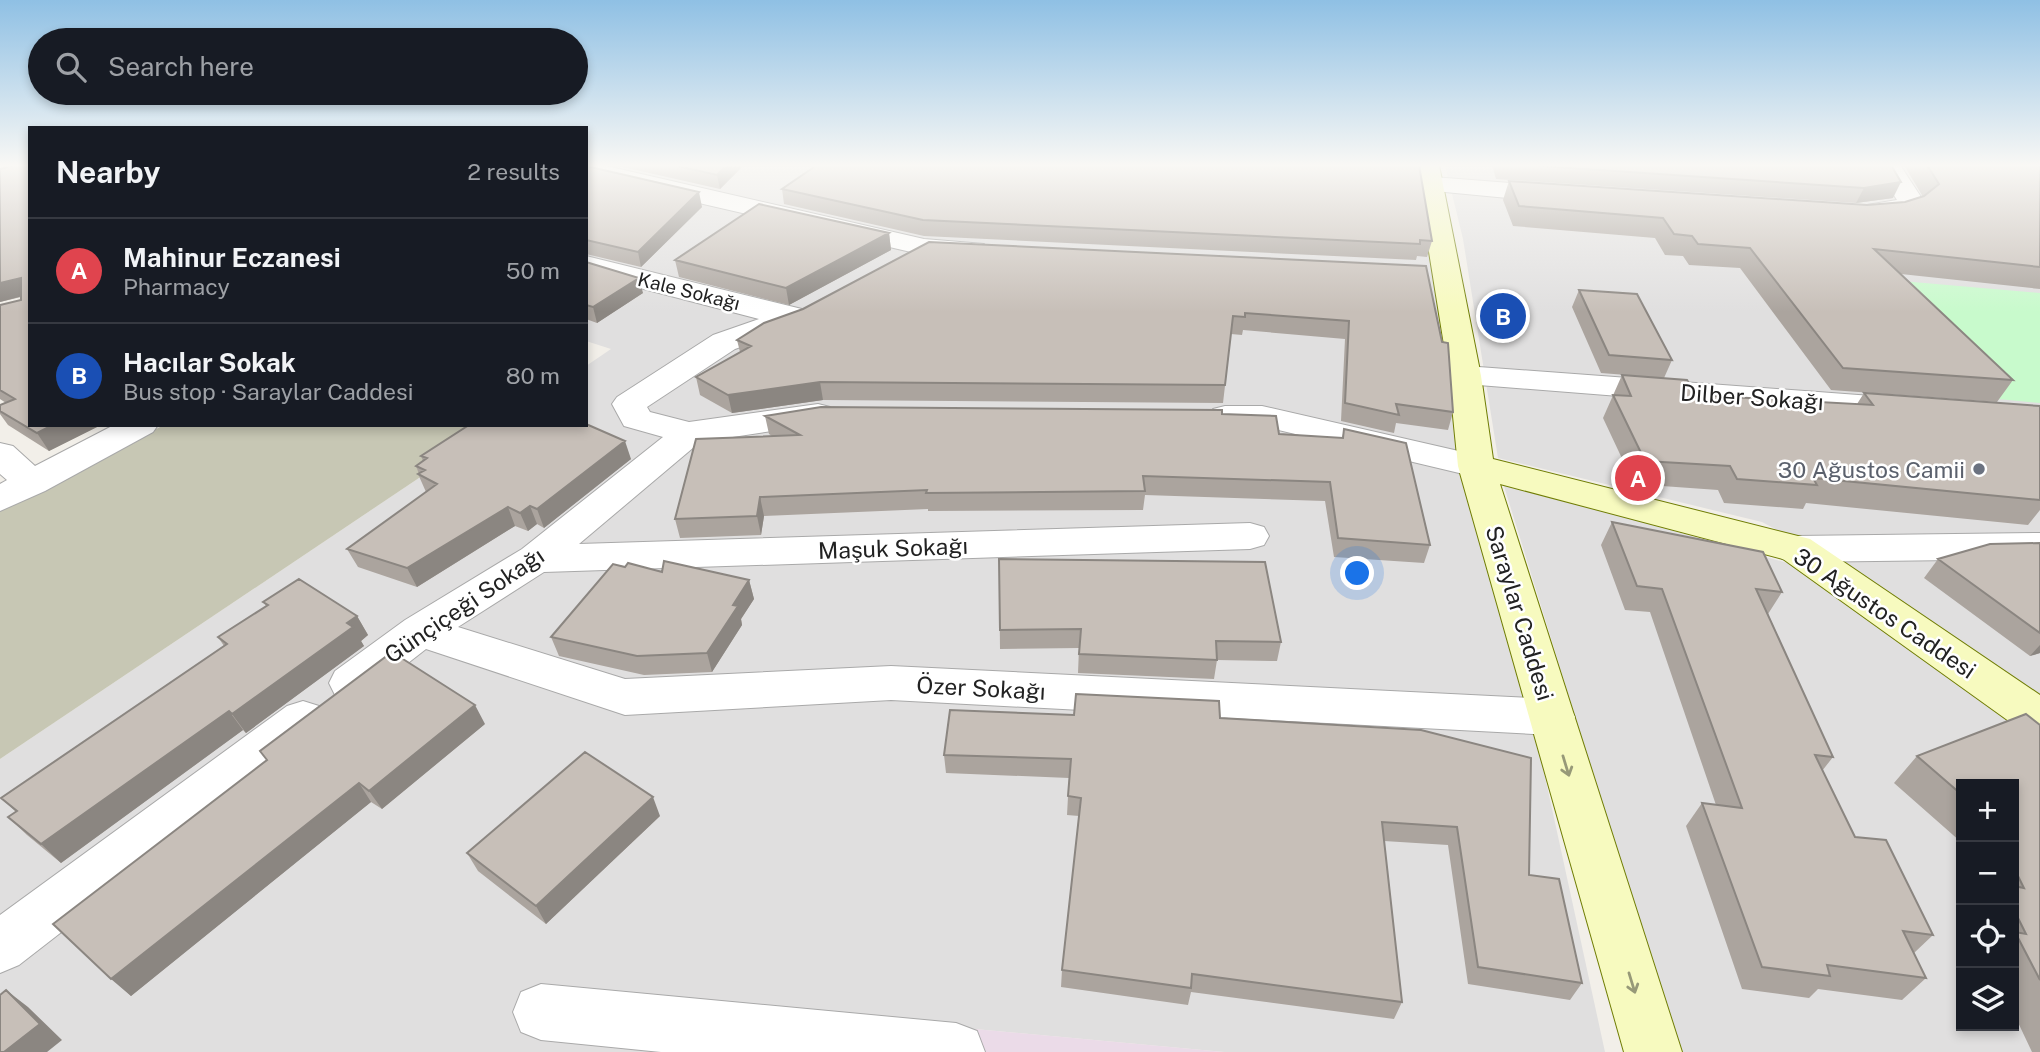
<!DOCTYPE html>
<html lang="en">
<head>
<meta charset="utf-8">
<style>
  :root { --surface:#171b24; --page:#20242c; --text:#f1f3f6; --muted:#9ea1a6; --line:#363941; --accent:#b45309 }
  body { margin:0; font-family:"Public Sans",sans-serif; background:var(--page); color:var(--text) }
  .controls { position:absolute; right:21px; bottom:21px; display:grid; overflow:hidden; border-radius:0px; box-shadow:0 4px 10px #0003 }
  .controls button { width:63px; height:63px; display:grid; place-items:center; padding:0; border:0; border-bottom:2px solid var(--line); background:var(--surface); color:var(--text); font:35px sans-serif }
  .you { position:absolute; left:1358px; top:574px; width:24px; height:24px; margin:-18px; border:5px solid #fff; border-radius:50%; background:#1a73e8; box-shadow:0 0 0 10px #1a73e833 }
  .badge { display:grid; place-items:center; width:46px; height:46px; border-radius:50%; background:var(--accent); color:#fff; font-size:23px; font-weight:700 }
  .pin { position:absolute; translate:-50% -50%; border:4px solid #fff; box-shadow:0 2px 7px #0006 }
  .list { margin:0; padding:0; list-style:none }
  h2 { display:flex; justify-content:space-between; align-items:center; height:91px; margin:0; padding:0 28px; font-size:30px }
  h2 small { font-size:23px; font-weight:400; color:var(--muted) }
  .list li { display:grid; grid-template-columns:46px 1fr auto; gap:21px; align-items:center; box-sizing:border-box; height:105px; padding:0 28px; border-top:2px solid var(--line) }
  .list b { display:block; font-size:26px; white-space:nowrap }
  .list p { margin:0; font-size:23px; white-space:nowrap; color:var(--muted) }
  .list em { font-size:23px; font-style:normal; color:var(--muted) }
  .icon { flex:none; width:38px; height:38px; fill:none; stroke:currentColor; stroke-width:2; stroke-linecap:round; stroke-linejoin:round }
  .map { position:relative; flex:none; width:2040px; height:1052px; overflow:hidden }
  .search { position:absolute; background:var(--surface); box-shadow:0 4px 10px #0003; left:28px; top:28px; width:560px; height:77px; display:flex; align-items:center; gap:18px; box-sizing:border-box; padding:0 24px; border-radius:38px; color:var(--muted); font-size:26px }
  .panel { position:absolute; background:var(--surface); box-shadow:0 4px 10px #0003; left:28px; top:126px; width:560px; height:301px; border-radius:0px }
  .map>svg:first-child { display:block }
</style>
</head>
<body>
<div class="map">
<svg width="2040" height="1052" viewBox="0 0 2040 1052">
  <rect width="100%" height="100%" fill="#f2efe9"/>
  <path fill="#e0dfdf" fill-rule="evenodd" d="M 586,165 L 1424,165 L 1481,483 L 1605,1052 L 1224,1052 L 953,1027 L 950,1052 L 0,1052 L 0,759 L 498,425 L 586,425 L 586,366 L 611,349 L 586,341 Z
    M 1445,165 L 2040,165 L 2040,707 L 1851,569 L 1762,522 L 1498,458 L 1463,239 Z
    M 1503,483 L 1791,564 L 2040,740 L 2040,1052 L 1679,1052 ZM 1961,784 L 2014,784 L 2014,1026 L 1961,1026 Z"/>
  <path fill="#ebdbe8" d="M 953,1027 L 1224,1052 L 950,1052 Z"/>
  <path fill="#c7c7b4" d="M 164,425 L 498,425 L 0,759 L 0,510 Z"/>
  <path fill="#c8facc" d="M 1855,277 L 2040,293 L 2040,403 L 1957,395 Z"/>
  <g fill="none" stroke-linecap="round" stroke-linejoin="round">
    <defs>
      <path id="street" d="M 586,165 L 602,165 L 924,239 L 984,244 L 988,250 L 984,256 L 974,258 L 924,255 L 586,177 Z
        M 1875,165 L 1900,165 L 1925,203 C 1912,222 1875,224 1855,219 L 1851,213 L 1855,207 L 1897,200 Z
        M 1433,177 L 1560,187 L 1569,189 L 1573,195 L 1569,201 L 1560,203 L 1424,190 L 1420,185 L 1424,180 Z
        M 586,256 L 806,310 L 810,316 L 804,324 L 735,349 L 647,407 L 650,412 L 689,422 L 818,404 L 830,407 L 835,414 L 830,421 L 818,424 L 700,442 L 579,544 L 1250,523 L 1264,527 L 1269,536 L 1264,545 L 1250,549 L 544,572 L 458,627 L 625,679 L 891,666 L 1552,699 L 1568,704 L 1575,717 L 1568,730 L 1552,735 L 891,700 L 625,715 L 426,649 L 367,695 L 351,700 L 335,695 L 329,683 L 335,671 L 405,620 L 522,549 L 663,437 L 624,426 L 612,404 L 617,397 L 713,335 L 759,319 L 586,274 Z
        M 1465,366 L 1885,397 L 1897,400 L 1902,407 L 1897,414 L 1885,417 L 1453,383 L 1449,376 L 1453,369 Z
        M 1225,406 L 1262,406 L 1476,455 L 1489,458 L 1494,466 L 1489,474 L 1476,477 L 1262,426 L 1213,423 L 1208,416 L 1213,409 Z
        M 114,425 L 158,425 L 153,432 L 45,491 L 0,511 L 0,484 L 7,480 L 0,474 L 0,443 L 13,446 L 35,466 Z
        M 2040,533 L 2040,559 L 1796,562 L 1782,559 L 1776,549 L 1782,539 L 1796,536 Z
        M 303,701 L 319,706 L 326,719 L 319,732 L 19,965 L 0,973 L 0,915 L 287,706 Z
        M 541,984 L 956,1023 L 977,1031 L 985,1052 L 661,1052 L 541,1040 L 521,1032 L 513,1012 L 521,992 Z"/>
      <path id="secondary" d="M 1415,165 L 1439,165 L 1481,376 L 1493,459 L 1810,539 L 2040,695 L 2040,737 L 2024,732 L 1783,559 L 1500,484 L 1682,1052 L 1624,1052 L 1458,466 L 1449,376 Z"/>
    </defs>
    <use href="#street" stroke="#a9a9a9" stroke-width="2"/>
    <use href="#secondary" stroke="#707d05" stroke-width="2"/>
    <use href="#street" fill="#fff" fill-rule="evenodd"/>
    <use href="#secondary" fill="#f7fabf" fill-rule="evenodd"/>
  </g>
  <path fill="#aba49e" d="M 16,165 L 30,425 L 101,425 L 49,451 L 8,425 L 0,414 L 0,405 L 6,403 L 0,399 L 0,305 L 21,300 L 21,297 L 0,302 Z
    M 614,165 L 744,165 L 720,189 Z
    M 1492,165 L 1891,165 L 1893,198 L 1856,203 L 1496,179 Z
    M 1904,165 L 2040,165 L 2040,289 L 1901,274 L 2013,380 L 1997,402 L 1831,390 L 1740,268 L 1689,265 L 1683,256 L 1665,255 L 1655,238 L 1513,226 L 1503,200 L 1509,181 L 1867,205 L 1905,202 L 1923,197 Z
    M 586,166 L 702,207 L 641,267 L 586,254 Z
    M 782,189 L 1432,241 L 1427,257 L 1417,256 L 1416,260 L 924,236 L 784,204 Z
    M 889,233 L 891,250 L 789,305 L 679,277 L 675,260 Z
    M 586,262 L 643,293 L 597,323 L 586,319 Z
    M 1426,266 L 1453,412 L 1448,430 L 1396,423 L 1394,433 L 1341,421 L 1345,339 L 1243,330 L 1242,335 L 1231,334 L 1223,403 L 823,400 L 732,413 L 700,395 L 696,377 L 740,352 L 737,340 Z
    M 1579,290 L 1672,360 L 1664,378 L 1601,373 L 1572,307 Z
    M 1622,375 L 1696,395 L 1857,404 L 1864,393 L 2040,406 L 2040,510 L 2028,525 L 1806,503 L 1803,509 L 1724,503 L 1718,490 L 1634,484 L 1603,418 Z
    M 1222,414 L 1279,434 L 1342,438 L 1344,429 L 1430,545 L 1424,563 L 1334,557 L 1325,501 L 1145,495 L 1143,510 L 928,511 L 928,509 L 764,516 L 761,535 L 680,538 L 675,519 L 772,436 L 769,434 L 765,416 Z
    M 421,456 L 631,459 L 544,528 L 537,524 L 528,531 L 515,526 L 417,587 L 358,567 L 347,549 L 426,492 L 418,474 L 419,474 L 416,466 L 423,461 Z
    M 1612,522 L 1782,592 L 1768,614 L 1833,757 L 1822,771 L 1855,837 L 1933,935 L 1914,953 L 1926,978 L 1902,1000 L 1818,989 L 1809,998 L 1742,989 L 1686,826 L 1702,803 L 1716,805 L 1650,612 L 1625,610 L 1601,545 Z
    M 2040,543 L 2040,653 L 2030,656 L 1924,578 L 1938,559 Z
    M 999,559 L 1281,642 L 1277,661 L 1217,660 L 1214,679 L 1078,673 L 1079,648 L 1000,649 Z
    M 625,567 L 749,580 L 754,599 L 741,619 L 742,625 L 712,672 L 644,675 L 559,656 L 551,637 Z
    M 263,602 L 357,616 L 368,635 L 361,641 L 364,646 L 246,733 L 243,730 L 61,863 L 27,835 L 8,817 L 16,812 L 1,798 L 224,646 L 218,637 L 266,606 Z
    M 1074,715 L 1220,718 L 1421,730 L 1529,875 L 1582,983 L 1570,1000 L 1468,984 L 1448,845 L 1384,841 L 1402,1002 L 1394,1019 L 1191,992 L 1188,1005 L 1061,987 L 1062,970 L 1079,816 L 1067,815 L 1069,778 L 946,773 L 944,755 Z
    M 485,724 L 382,809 L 371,802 L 131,996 L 53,924 Z
    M 2040,725 L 2040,1052 L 2032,1052 L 2014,1014 L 2014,784 L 1961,784 L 1961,842 L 1894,783 L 1917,756 Z
    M 660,816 L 546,924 L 478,871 L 467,853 Z"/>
  <path fill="#8b8681" d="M 727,165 L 744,165 L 720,189 L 717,175 Z
    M 1901,182 L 1893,198 L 1856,203 L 1864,188 Z
    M 699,192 L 702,207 L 641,267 L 638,252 Z
    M 889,233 L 891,250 L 789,305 L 786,288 Z
    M 21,278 L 30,294 L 0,302 L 0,283 Z
    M 639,278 L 643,293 L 597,323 L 593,307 Z
    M 820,382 L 823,400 L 732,413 L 728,395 Z
    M 53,425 L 101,425 L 49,451 L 37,433 Z
    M 625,441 L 631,459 L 544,528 L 537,509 Z
    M 760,497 L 764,516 L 761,535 L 757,516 Z
    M 530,506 L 537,524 L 528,531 L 520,513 Z
    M 508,507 L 515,526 L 417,587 L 407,568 Z
    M 749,580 L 754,599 L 741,619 L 742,625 L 712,672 L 707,653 L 733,605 Z
    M 357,616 L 368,635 L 361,641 L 364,646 L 246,733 L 232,714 Z
    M 2040,645 L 2040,653 L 2030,656 Z
    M 475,705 L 485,724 L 382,809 L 369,791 Z
    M 229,711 L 243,730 L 61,863 L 41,844 Z
    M 359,783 L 371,802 L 131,996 L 111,979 Z
    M 653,797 L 660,816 L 546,924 L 536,906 Z
    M 6,990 L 28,1007 L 62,1040 L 47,1052 L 4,1052 Z"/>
  <path fill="#c7bfb8" stroke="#8b8681" stroke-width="2" d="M 16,165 L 30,165 L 30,425 L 53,425 L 37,433 L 0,411 L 0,405 L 15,399 L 0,390 L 0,305 L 21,300 L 21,278 L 0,283 L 0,169 Z
    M 673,165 L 727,165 L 717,175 Z
    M 817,165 L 1419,165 L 1432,241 L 1420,240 L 1420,244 L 923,220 L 782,189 Z
    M 1527,165 L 1891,165 L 1901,182 L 1864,188 Z
    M 1927,165 L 2040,165 L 2040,267 L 1874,249 L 2013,380 L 1843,368 L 1750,248 L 1698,244 L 1692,236 L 1674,234 L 1663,218 L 1519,206 L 1509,181 L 1867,205 L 1905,202 L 1924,196 L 1939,184 Z
    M 586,166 L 699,192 L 638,252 L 586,240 Z
    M 759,204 L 889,233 L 786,288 L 675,260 Z
    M 929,242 L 1426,266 L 1442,342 L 1448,343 L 1453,412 L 1396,404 L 1399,415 L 1345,403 L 1349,321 L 1245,313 L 1245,317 L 1233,316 L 1225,385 L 820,382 L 728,395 L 696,377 L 751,346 L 737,340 L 764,323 L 803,309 Z
    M 586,262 L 639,278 L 593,307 L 586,305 Z
    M 1579,290 L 1637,294 L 1672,360 L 1609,355 Z
    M 1622,375 L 1687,380 L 1696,395 L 1873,405 L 1864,393 L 2040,406 L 2040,500 L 1813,478 L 1817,485 L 1737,479 L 1730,466 L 1645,461 L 1613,395 L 1631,396 Z
    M 821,407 L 1222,410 L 1222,414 L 1276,416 L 1279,434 L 1343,438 L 1344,429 L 1406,443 L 1430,545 L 1338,538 L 1330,482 L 1143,476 L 1145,491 L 926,493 L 927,490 L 760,497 L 757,516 L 675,519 L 696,439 L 800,435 L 765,416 Z
    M 586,424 L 625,441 L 537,509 L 530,506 L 520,513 L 508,507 L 407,568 L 347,549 L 437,484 L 418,474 L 425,470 L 416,466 L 427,458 L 421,456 L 469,425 L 586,425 Z
    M 1612,522 L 1763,552 L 1782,592 L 1756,589 L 1833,757 L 1815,755 L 1855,837 L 1886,840 L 1933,935 L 1903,931 L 1926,978 L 1827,965 L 1830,976 L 1762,967 L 1702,803 L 1742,808 L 1662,589 L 1637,586 Z
    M 2040,543 L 2040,633 L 1938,559 L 1990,544 Z
    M 999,559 L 1265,562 L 1281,642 L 1216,641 L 1217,660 L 1079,654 L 1081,629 L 1000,630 Z
    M 664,561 L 749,580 L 733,605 L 738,606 L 707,653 L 637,656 L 551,637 L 613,564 L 625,567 L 628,563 L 662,572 Z
    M 299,579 L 357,616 L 347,623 L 353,627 L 232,714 L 229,711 L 41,844 L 8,817 L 17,811 L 1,798 L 227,644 L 218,637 L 268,605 L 263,602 Z
    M 392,652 L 475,705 L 369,791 L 359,783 L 111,979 L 53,924 L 267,760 L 260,751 Z
    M 1076,694 L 1219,701 L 1220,718 L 1421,730 L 1531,758 L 1529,875 L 1559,879 L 1582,983 L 1478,967 L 1457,827 L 1382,822 L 1402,1002 L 1192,974 L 1191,988 L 1062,970 L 1081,798 L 1068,796 L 1071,759 L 944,755 L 950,710 L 1074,715 Z
    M 2026,714 L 2040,725 L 2040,980 L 2015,932 L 2026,934 L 2014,910 L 2014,886 L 2024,888 L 2014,868 L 2014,784 L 1961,784 L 1961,794 L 1917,756 Z
    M 585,752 L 653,797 L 536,906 L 467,853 Z
    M 6,990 L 40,1024 L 4,1052 L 0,1052 L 0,995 Z"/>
  <defs><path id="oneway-shaft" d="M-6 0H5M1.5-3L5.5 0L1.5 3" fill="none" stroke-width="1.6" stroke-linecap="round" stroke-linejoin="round" transform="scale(1.75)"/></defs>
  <g stroke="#979978">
    <use href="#oneway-shaft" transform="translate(1566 766) rotate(73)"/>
    <use href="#oneway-shaft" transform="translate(1632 983) rotate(73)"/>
  </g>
  <linearGradient id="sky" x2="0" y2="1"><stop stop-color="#8fc0e4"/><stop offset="0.53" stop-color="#f9f8f5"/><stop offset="1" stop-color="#f9f8f5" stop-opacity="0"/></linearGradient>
  <rect width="2040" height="312" fill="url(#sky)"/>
  <circle fill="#6b7280" stroke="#fff" stroke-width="2.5" cx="1979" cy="469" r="7"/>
  <g text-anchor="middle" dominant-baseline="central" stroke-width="5" stroke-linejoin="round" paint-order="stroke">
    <g font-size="19" fill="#222" stroke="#fff">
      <text transform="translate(689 291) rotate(14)">Kale Sokağı</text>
    </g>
    <g font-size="23" fill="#222" stroke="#fff">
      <text transform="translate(1752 397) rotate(4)">Dilber Sokağı</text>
      <text transform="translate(893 548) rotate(-2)">Maşuk Sokağı</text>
      <text transform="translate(464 605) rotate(-34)">Günçiçeği Sokağı</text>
      <text transform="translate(1520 613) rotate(73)">Saraylar Caddesi</text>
      <text transform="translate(1885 613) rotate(34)">30 Ağustos Caddesi</text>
      <text transform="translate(981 688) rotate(3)">Özer Sokağı</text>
    </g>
    <g font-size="23" fill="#5b616d" stroke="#fff" text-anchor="end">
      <text x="1965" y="469">30 Ağustos Camii</text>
    </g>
  </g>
</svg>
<div class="controls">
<button>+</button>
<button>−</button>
<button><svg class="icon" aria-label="locate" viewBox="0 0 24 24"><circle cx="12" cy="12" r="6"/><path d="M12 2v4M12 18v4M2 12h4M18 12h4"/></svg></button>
<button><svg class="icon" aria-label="layers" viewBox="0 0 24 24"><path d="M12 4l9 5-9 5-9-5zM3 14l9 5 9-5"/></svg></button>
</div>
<div class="you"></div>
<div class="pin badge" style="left:1638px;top:478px;background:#e0444e">A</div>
<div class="pin badge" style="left:1503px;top:316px;background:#1a4fb4">B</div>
<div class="search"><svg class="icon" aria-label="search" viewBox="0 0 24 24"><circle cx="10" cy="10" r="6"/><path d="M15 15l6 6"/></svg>Search here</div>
<section class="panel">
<h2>Nearby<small>2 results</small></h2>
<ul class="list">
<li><span class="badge" style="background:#e0444e">A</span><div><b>Mahinur Eczanesi</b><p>Pharmacy</p></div><em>50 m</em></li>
<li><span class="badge" style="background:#1a4fb4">B</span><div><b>Hacılar Sokak</b><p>Bus stop · Saraylar Caddesi</p></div><em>80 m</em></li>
</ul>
</section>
</div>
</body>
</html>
